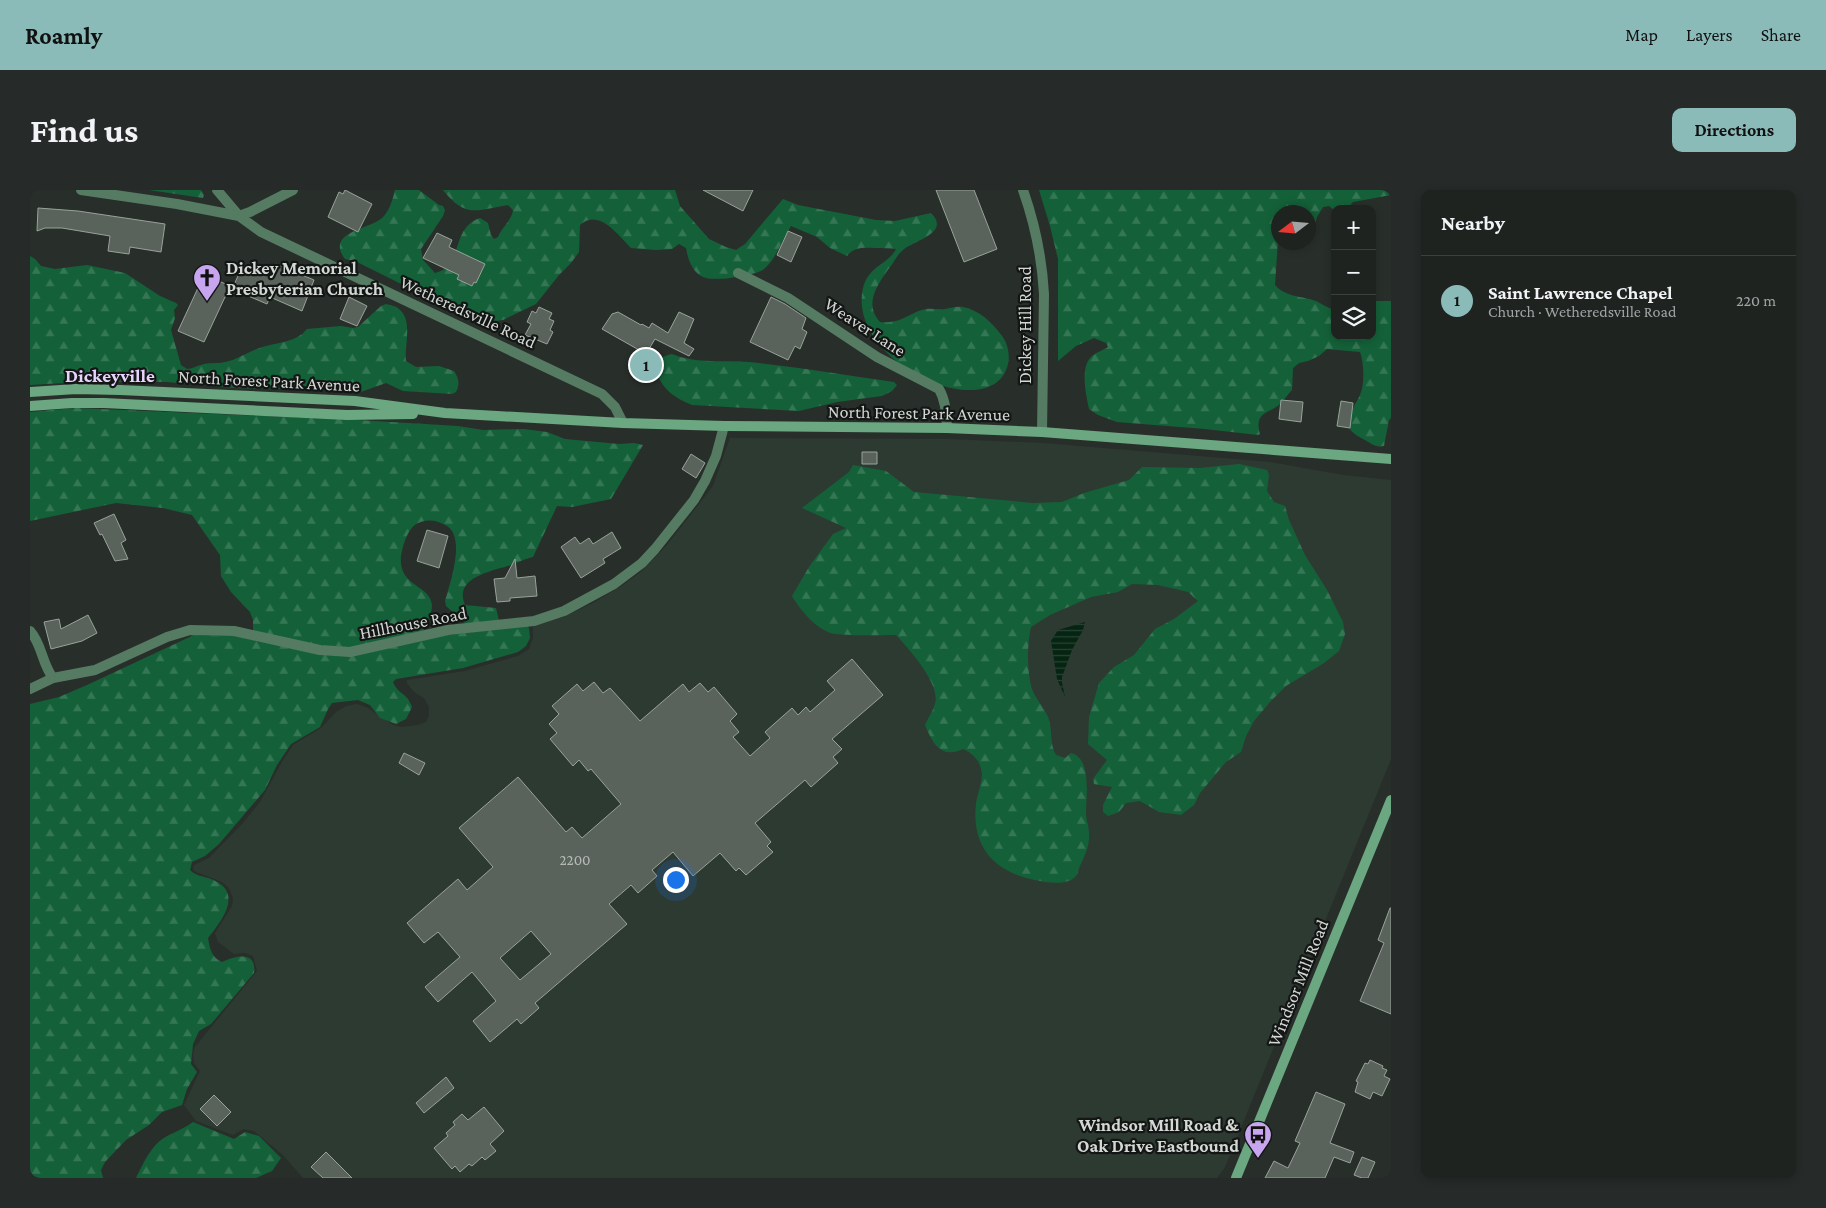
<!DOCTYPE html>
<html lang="en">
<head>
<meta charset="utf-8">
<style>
  :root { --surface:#1e2320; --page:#262b29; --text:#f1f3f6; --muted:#a1a4a5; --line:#3c403e; --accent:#8bbbb9 }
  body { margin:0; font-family:"Crimson Pro",serif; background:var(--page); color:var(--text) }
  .controls { position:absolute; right:15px; top:15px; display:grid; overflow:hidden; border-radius:10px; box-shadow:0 2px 8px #0003 }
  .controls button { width:45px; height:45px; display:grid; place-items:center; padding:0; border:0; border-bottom:1px solid var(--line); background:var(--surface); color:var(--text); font:25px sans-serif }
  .compass { position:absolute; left:1241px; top:15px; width:45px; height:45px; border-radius:50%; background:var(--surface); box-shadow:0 2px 8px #0003; rotate:254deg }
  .you { position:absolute; left:645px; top:689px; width:18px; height:18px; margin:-12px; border:4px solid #fff; border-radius:50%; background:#1a73e8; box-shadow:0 0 0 8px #1a73e833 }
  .badge { display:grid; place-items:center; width:32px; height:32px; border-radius:50%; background:var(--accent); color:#111; font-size:16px; font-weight:700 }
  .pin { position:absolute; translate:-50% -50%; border:2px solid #fff; box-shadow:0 1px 5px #0006 }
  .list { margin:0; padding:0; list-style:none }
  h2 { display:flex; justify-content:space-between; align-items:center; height:65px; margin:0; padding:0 20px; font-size:21px }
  h2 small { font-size:16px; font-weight:400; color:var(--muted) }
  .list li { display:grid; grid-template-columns:32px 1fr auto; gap:15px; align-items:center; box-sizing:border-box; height:90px; padding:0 20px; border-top:1px solid var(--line) }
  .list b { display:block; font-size:19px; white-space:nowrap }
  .list p { margin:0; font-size:16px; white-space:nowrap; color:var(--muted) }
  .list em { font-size:16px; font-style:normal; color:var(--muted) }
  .icon { flex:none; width:28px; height:28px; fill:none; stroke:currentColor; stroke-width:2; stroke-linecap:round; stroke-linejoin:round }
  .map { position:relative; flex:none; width:1361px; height:988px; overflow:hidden; border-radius:10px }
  header { display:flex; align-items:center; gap:30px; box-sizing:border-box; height:70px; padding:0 25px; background:var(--accent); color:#111 }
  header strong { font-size:24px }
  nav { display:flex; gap:28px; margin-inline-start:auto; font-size:18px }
  .intro { display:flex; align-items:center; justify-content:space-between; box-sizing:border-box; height:120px; padding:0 30px }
  h1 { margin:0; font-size:35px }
  .button { padding:12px 22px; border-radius:10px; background:var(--accent); color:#111; font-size:18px; font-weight:700 }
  main { display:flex; gap:30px; padding:0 30px }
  aside { flex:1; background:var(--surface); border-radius:10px; box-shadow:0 2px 8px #0003 }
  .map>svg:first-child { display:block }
</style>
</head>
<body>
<header>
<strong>Roamly</strong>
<nav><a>Map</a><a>Layers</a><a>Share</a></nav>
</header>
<div class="intro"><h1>Find us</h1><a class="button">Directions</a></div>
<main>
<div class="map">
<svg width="1361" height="988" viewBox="0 0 1361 988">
  <defs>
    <pattern id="forest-firs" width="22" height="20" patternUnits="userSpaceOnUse" patternTransform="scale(1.25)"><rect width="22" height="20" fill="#146139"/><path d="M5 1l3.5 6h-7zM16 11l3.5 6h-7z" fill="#357755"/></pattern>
    <pattern id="water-rules" width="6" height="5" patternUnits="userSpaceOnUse" patternTransform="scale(1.25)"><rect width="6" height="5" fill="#052412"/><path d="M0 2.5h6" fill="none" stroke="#294334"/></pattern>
  </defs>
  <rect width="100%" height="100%" fill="#282f2a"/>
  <path fill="#2d3a31" d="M 700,248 L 916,249 L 1014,253 L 1240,272 L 1313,285 L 1361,290 L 1361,569 L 1195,977 L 1187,988 L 273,988 L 253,965 L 224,941 L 213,939 L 203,945 L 166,931 L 154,915 L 170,881 L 164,873 L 163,864 L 165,857 L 227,781 L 223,766 L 215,763 L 204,764 L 188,752 L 185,743 L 202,716 L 203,708 L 199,698 L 192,692 L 166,682 L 163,680 L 164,675 L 179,668 L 213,633 L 230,612 L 252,572 L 263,555 L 291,538 L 306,522 L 316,516 L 327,514 L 338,518 L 363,535 L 371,537 L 388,535 L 396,532 L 399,525 L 399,517 L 394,508 L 384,502 L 377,493 L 377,490 L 435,481 L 488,466 L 499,459 L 503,448 L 503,435 L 533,427 L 565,412 L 593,395 L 612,381 L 637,355 L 683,296 Z"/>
  <path fill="url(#forest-firs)" d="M 119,0 L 171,0 L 174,5 L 173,8 Z
    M 365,0 L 389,0 L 409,15 L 413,16 L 415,20 L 413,26 L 391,59 L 393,70 L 405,83 C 434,77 420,38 450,28 L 458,33 L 461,45 L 464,49 L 468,47 C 472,37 482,30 483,20 L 478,15 C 447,20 436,29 413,0 L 645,0 L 650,16 L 679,49 L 696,57 L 706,60 L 715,54 L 753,9 L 768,15 L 846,30 L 865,31 L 901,23 C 922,44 881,51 872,61 C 867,65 864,72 860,77 C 848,94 833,113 850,132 C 872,134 878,123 896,119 C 902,118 909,120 915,119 C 922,118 926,116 933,117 C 949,120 963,133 972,146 C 978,154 980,165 978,174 C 963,238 816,173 833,98 C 839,75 858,75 866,59 C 859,58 853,58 846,58 C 835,58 825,56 817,66 L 800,58 L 787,47 L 761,36 C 752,50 746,69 734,79 C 726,86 683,92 673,87 C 662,82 658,69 656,58 L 649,54 L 642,59 L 626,60 L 601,58 C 588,45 569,18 550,35 L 549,62 L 541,73 L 529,85 L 506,114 L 473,130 L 450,133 L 325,71 L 315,69 C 295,42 338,40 352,28 C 359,22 363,9 365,0 Z
    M 1009,0 L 1361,0 L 1361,5 L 1323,12 L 1317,19 L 1305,19 L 1305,21 L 1299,16 L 1293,17 L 1287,27 L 1285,35 L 1279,35 L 1278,22 L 1248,22 L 1248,50 L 1245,95 C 1255,107 1272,106 1286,111 C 1292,114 1298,118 1305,120 L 1305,146 L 1342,146 L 1342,111 L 1361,111 L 1361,228 L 1359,230 L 1354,256 C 1345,258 1341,253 1333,249 C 1306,235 1321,225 1330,205 C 1335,194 1334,173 1330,162 L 1297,159 L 1289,166 L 1278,171 L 1269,173 L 1263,178 L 1262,200 C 1258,204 1254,210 1249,215 C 1237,224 1224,223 1230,244 L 1228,245 L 1175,239 L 1087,232 L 1068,225 L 1059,219 C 1056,205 1050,178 1061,167 C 1065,163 1073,160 1078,157 L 1076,153 L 1064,148 L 1046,156 L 1028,171 L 1028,69 L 1020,36 Z
    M 0,66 L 5,69 L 11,76 L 25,79 L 57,75 L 95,83 L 130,106 L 146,113 L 148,115 L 144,120 L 145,128 L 141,140 L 151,175 L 157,179 C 162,179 166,176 171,175 C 179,172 187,174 195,172 C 207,170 216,163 227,159 C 244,152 265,154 277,139 L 311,136 L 323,138 L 328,137 L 351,116 L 356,114 C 360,115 367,116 370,120 C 383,132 374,156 376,171 L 386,177 L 409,176 L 424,181 C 429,189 430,194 426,202 L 422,204 L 373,201 L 356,193 L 328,203 L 296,199 L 277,201 L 260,199 L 204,198 L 137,192 L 51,192 L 0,195 Z
    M 642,164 C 666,174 694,170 719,172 C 767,177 816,185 864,192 L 867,195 L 862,201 L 852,206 L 807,212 L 769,221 L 662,215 C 641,206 631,198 624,175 C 629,168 634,166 642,164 Z
    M 46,218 L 327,230 L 428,236 L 453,240 L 494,239 L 517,242 L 535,249 L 589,254 L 604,253 L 613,255 L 581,309 L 542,317 L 527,316 L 503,367 C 494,369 489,372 481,375 C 463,381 423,387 435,415 L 466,418 L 469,431 L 436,434 L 416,416 L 415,411 C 420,393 436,348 417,336 C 409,331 400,329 391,332 C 383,334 379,341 376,348 C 356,398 400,391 402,415 C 402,422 397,433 394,440 L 327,458 L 296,456 L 223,442 L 223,430 L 220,422 L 201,402 L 191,386 L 190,365 L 162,325 L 133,318 L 86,313 L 0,331 L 0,222 Z
    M 1209,274 L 1237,280 L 1239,285 L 1237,301 L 1244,312 L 1255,316 L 1259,330 L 1275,365 L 1297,400 L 1313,432 L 1315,444 L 1309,461 L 1294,473 L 1256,496 L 1240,512 L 1224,531 L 1216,546 L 1211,562 L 1196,572 L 1170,603 L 1164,615 L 1151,625 L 1129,622 L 1110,611 L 1096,613 L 1089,622 L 1078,626 L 1073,622 L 1073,615 L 1082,597 L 1064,594 L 1063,589 L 1077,570 L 1058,554 L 1059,527 L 1069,493 L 1084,477 L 1104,465 L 1125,439 L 1144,429 L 1168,411 L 1158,402 L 1128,395 L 1102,394 L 1088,402 L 1061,407 L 1020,425 L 1001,437 C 997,453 997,479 1001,496 C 1004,507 1013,516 1018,527 C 1023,540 1019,553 1026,565 L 1035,568 L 1041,563 C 1062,568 1056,607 1056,624 C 1056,630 1059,636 1059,643 C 1060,656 1054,667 1049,678 C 1048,681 1048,684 1046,686 C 1039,695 1020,693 1010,691 C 967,684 941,659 946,614 C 947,605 952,594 952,584 C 951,572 944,564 933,559 C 911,569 903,554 895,535 C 898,528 903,521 905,514 C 911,494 879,459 866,445 C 848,445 823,446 806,444 C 788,442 771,421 762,406 L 779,377 L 803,344 L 816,338 L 772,318 L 819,282 L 823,275 L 856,281 L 884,302 L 1003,313 L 1032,312 L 1054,303 L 1099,290 L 1112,277 L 1170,278 Z
    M 497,435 L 499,438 L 500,448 L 496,456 L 488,462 L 433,478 L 366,489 L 363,492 C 368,505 377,502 382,517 L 376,529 L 366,534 L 350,528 L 340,515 L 328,510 L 302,513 L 298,519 L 290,537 L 261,554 L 247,575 L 235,600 L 189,654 L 175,666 L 162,672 L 160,680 C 165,686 174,686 181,689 C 214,702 193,729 178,748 C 180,759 181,767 192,772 C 205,766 227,760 224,783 L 181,834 L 169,841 L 163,854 L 161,874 L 167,882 L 157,899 L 152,915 L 132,922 L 119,935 L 96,950 L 75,972 L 71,980 L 73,988 L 0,988 L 0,514 L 29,507 L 57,495 L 164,445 L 204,446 L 282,462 Z
    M 163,932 L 204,949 L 215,942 L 229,946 L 251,968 L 242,981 L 226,988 L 106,988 C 114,972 122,953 139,945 C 147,941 155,938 163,932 Z"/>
  <path fill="url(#water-rules)" d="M 1055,432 L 1053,440 L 1042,460 L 1032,487 L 1032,493 L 1035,507 L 1027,489 L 1021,451 L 1028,440 Z"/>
  <path fill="#5a625c" stroke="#99a29b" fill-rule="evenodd" d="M 315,0 L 342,14 L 328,42 L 298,27 L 309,2 L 313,4 Z
    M 673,0 L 723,0 L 713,21 Z
    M 906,0 L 944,0 L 967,59 L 934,72 Z
    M 8,18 L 48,21 L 135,34 L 131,62 L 100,57 L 99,64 L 78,61 L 80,46 L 32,38 L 15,38 L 7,41 Z
    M 758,41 L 772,47 L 761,72 L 747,65 Z
    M 407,43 L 422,50 L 419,57 L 455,74 L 446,93 L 444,92 L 442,96 L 427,89 L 429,85 L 393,68 Z
    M 223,73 L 242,82 L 246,74 L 284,90 L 272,121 L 240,107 L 237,114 L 209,102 L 195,107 L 174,152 L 148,141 L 174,85 L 203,97 L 212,77 Z
    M 319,107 L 337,116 L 327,136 L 310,129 Z
    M 741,107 L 755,114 L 776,128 L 772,139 L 777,142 L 770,159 L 765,156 L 758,170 L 720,152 Z
    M 509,117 L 522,123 L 519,129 L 524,131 L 520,140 L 523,142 L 517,154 L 495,145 L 501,134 L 497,132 L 502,121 L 506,123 Z
    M 588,122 L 611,135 L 612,134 L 619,138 L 622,133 L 638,143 L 649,122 L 664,129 L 654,153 L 664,159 L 659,166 L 625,149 L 616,164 L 572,139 L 582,124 Z
    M 1251,210 L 1273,212 L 1271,232 L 1249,229 Z
    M 1311,211 L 1323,213 L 1320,238 L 1307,236 Z
    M 832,262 L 847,262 L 847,274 L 832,274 Z
    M 661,264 L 675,273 L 666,288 L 652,279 Z
    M 84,324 L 96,350 L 91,353 L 98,369 L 85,371 L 72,344 L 70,345 L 64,333 Z
    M 397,340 L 418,346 L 409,378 L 387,371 Z
    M 582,342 L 591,358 L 573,369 L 575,373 L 551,388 L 531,357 L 545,347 L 550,354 L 559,348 L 563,354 Z
    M 485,369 L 487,388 L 505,386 L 507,406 L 480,408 L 480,411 L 467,412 L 464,389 L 475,388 Z
    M 58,425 L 67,443 L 52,451 L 21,459 L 14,432 L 29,429 L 31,439 Z
    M 822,469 L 853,505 L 802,549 L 812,559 L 803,567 L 808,573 L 781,597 L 775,590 L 725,633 L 741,652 L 737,656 L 743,662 L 716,685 L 709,678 L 706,681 L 690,663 L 663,686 L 643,662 L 622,680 L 627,686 L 608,703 L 601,695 L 579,714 L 597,734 L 505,813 L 509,818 L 491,834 L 487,829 L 460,852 L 443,831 L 466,811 L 442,782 L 408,812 L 395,797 L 430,767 L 408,742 L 394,753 L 377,733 L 428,689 L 437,700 L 463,677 L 429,638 L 488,587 L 536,642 L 542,637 L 552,648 L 591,614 L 561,579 L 558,581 L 549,570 L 543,576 L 520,549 L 527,543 L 519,534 L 529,524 L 522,516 L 547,494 L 553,501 L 564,492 L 573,503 L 580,498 L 610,531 L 653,494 L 659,502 L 670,493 L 678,502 L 684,497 L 707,524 L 700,531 L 709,542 L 703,547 L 720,566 L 740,548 L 735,542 L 762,518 L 768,525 L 776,517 L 780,522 L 805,500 L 797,491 ZM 501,741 L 521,764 L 490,790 L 470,768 Z
    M 374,563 L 395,573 L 389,585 L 369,573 Z
    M 1360,718 L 1361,718 L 1361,824 L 1330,811 L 1354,753 L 1348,750 Z
    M 1340,870 L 1353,876 L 1352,878 L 1357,880 L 1354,886 L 1360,889 L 1352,906 L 1343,902 L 1340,909 L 1325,902 L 1328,892 L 1326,891 L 1335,873 L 1338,874 Z
    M 416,887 L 424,898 L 394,923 L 386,913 Z
    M 1286,902 L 1315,914 L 1300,953 L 1324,962 L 1320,973 L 1304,967 L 1295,988 L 1235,988 L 1244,971 L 1258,978 L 1270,953 L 1265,951 Z
    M 184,905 L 201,922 L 187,936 L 170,919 Z
    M 454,917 L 474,941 L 460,954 L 466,961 L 455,970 L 452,967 L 442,976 L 439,974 L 430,982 L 425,976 L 422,979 L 404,958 L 418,946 L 416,943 L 425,935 L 423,932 L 432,924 L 438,930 Z
    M 296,962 L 322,988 L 293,988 L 281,977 Z
    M 1332,967 L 1345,972 L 1338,988 L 1332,988 L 1324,985 Z"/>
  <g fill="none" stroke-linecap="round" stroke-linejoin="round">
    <path stroke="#567b63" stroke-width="10" d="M 51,0 L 147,14 L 209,26 L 220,22 L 263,0
      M 187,0 L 209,26 L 231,42 L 572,204 L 585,217 L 593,233
      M 993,0 C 1005,34 1012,68 1014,104 L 1012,242
      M 708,83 L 758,108 L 847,167 L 909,199 C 916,211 916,224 917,238
      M 0,441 C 12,454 12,474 23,488
      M 0,499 L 23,488 L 65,480 L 137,447 L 160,440 L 204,441 L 290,460 L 320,462 L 418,440 L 504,431 L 534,421 L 584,394 L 612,373 L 625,359 L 664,310 L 675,291 L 686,266 L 694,236"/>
    <path stroke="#6ba781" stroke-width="10" d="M 0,202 L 46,199 L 90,200 L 325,211 L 415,223 L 593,233 L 694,236 L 917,238 L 1012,242 L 1361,269
      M 0,216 L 42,213 L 74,213 L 317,225 L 383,224
      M 1206,988 L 1361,610"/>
  </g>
  <defs>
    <symbol id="church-pin" viewBox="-11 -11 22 30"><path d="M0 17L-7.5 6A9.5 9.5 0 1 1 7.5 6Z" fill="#c8a6ef" stroke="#131614"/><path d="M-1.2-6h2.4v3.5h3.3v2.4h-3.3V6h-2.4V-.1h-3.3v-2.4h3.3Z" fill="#111"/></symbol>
    <symbol id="bus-pin" viewBox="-11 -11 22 30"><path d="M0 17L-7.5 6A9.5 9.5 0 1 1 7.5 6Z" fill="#c8a6ef" stroke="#131614"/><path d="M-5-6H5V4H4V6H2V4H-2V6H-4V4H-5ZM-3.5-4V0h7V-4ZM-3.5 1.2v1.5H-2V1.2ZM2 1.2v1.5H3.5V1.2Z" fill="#111"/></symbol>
  </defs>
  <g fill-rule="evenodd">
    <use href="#church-pin" x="161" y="72" width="32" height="43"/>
    <use href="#bus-pin" x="1212" y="929" width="32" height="43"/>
  </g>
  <g text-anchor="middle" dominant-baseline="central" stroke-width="4.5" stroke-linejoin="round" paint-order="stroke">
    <g font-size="15" fill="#b5bab6">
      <text x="545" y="670">2200</text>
    </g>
    <g font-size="18" font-weight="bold" fill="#d3d8d4" stroke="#131614" text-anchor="start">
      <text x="196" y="78">Dickey Memorial<tspan x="196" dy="21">Presbyterian Church</tspan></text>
      <text x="1209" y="935" text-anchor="end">Windsor Mill Road &amp;<tspan x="1209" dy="21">Oak Drive Eastbound</tspan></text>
    </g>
    <g font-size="18" fill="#d3d8d4" stroke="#131614">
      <text transform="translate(438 122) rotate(25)">Wetheredsville Road</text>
      <text transform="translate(995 135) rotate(-90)">Dickey Hill Road</text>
      <text transform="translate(835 137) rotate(33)">Weaver Lane</text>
      <text transform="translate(239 191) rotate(3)">North Forest Park Avenue</text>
      <text transform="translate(889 223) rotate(1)">North Forest Park Avenue</text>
      <text transform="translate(383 433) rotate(-11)">Hillhouse Road</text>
      <text transform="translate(1268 793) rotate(-68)">Windsor Mill Road</text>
    </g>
    <g font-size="19" font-weight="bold" fill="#e7d4ff" stroke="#131614">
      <text x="80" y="185">Dickeyville</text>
    </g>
  </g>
</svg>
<div class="controls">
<button>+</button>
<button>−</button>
<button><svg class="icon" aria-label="layers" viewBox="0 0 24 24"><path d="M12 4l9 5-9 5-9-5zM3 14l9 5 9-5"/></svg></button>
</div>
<svg class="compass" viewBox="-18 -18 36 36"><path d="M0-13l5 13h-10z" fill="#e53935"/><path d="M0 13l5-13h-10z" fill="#a1a4a5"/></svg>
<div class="you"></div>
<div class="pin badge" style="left:616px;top:175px">1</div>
</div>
<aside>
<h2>Nearby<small></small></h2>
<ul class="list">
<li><span class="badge">1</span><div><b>Saint Lawrence Chapel</b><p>Church · Wetheredsville Road</p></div><em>220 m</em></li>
</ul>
</aside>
</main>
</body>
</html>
